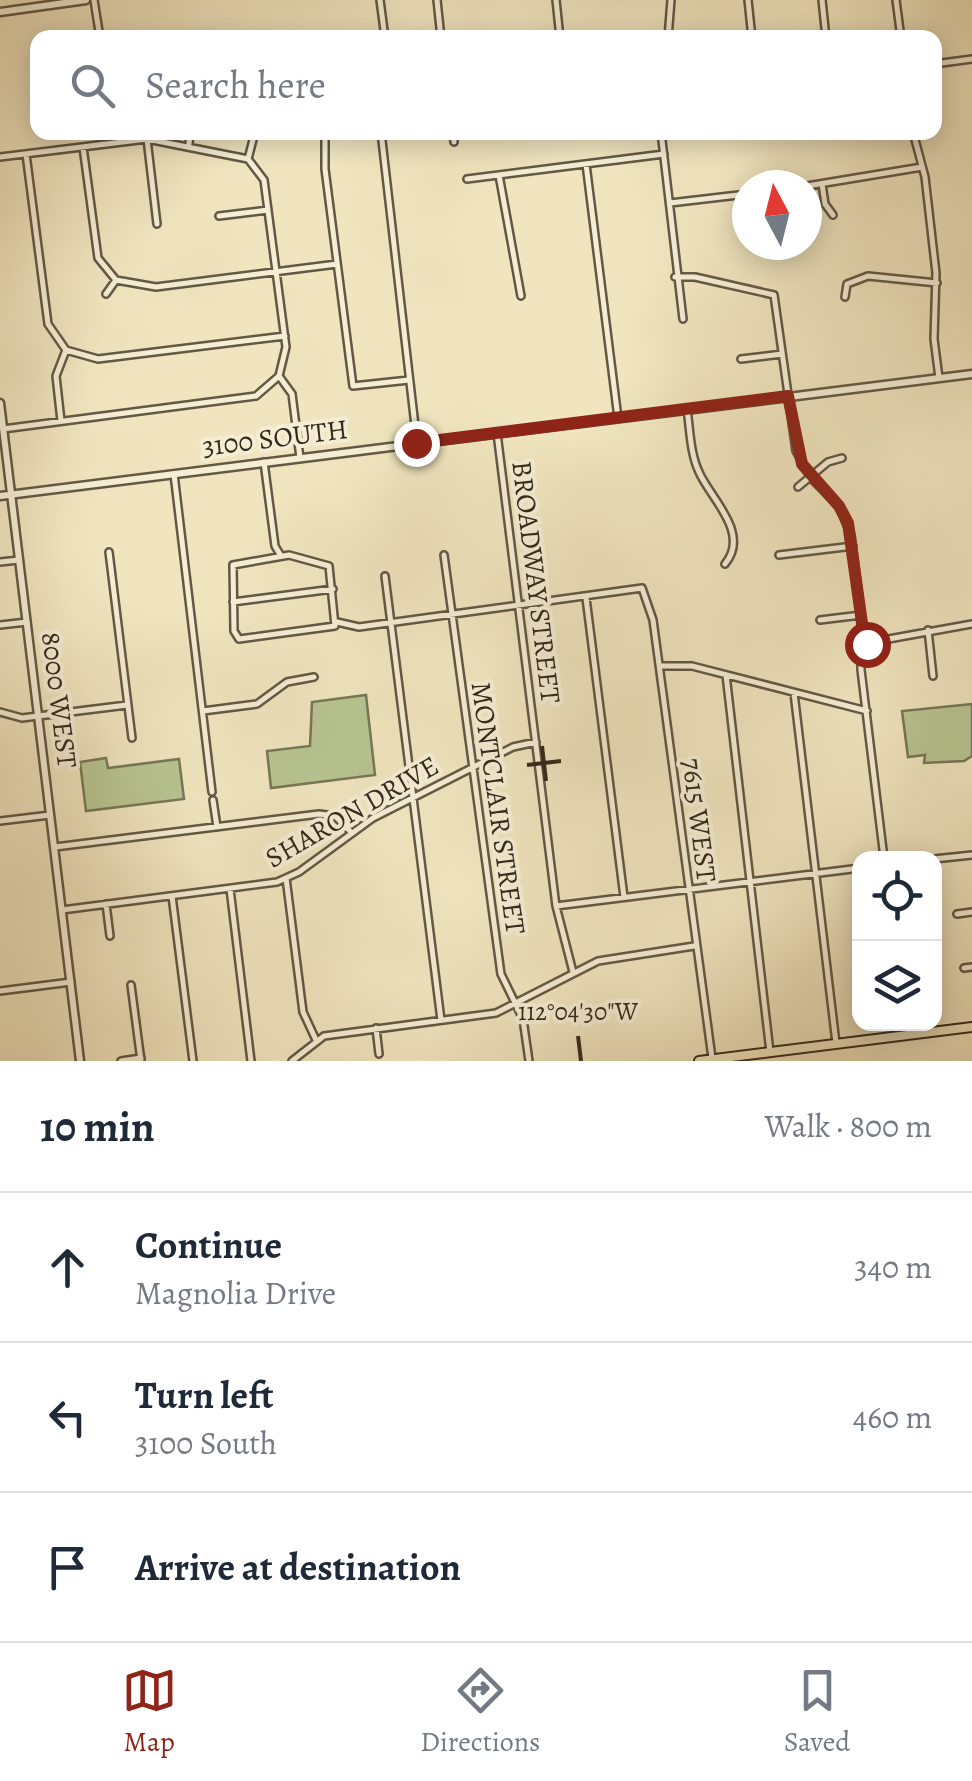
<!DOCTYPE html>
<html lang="en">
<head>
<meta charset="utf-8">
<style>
  :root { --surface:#fff; --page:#f2f2f3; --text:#1f2937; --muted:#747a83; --line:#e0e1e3; --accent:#8f2418 }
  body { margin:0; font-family:Alegreya,serif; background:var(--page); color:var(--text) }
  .controls { position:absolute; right:30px; bottom:30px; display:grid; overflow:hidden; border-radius:20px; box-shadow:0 5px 25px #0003 }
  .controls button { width:90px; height:90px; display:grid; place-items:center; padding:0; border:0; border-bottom:2px solid var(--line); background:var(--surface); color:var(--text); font:50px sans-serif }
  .compass { position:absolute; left:732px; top:170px; width:90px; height:90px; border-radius:50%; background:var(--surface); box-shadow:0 5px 25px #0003; rotate:353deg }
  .stop { position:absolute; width:30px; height:30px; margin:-22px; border:8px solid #8f2418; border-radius:50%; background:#fff }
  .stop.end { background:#8f2418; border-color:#fff; box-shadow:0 2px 10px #0008 }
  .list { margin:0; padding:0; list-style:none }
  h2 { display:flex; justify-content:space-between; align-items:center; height:130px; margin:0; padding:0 40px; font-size:42px }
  h2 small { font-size:32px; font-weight:400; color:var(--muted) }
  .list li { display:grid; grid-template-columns:65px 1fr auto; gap:30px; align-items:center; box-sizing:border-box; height:150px; padding:0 40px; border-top:2px solid var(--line) }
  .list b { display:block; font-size:38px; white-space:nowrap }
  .list p { margin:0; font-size:32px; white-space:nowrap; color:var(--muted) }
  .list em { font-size:32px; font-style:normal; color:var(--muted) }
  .icon { flex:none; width:55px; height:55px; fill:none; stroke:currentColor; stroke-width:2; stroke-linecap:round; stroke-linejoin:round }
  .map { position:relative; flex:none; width:972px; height:1061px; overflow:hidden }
  .search { position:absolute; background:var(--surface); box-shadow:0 5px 25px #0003; left:30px; right:30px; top:30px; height:110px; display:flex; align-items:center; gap:25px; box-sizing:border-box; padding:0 35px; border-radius:20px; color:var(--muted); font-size:38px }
  .sheet { height:580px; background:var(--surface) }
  nav { display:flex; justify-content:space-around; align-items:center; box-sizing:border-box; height:140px; border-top:2px solid var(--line); background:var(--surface); font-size:28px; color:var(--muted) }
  nav a { display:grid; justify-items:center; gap:5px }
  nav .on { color:var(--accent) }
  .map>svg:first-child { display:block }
</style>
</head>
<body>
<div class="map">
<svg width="972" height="1061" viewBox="0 0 972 1061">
  <rect width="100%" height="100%" fill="#f0e5bf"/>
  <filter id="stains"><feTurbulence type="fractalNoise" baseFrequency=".002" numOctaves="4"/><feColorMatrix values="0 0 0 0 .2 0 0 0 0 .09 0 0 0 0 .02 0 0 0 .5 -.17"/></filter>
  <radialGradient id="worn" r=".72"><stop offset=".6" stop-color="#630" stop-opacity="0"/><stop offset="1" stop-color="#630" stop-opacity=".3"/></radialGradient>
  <path fill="#b8c592" stroke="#767757" stroke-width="2.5" d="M 366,695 L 375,775 L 271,788 L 267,751 L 310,746 L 312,702 Z
    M 972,704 L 972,756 L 964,761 L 924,763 L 925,755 L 908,757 L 902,711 Z
    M 106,758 L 108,768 L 179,759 L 184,799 L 86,811 L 80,762 Z"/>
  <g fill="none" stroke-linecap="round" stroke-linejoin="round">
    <defs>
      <path id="minor" d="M 94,0 L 100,38
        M 380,0 L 385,38
        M 437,0 L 441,38
        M 556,0 L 560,38
        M 748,0 L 752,38
        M 822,0 L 826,38
        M 896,0 L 901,38
        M 668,38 L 671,0
        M 934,64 L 972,59
        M 325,132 L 325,169 L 353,386 L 409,380
        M 381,132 L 417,443
        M 453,132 L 454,142
        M 661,132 L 683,319
        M 913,132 L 925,177 L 936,273 L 934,339 L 939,378
        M 147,139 L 157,224
        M 189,144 L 190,132
        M 83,147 L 98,258 L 116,280 L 156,287 L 337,264
        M 26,154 L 48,324 L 66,350 L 98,359 L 285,336
        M 0,157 L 147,139 L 248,159 L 264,180 L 286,347 L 279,376 L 256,396 L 3,429
        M 248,159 L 255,132
        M 586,164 L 618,418
        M 499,175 L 521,296
        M 467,179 L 664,154
        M 822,184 L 825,204 L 833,215
        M 807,186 L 922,167
        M 670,203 L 747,194
        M 219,216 L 268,210
        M 675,277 L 695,277 L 774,295 L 796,451 L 810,477 L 839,506 L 851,535 L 862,623 L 861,670 L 884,858
        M 106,294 L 116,280
        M 845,297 L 847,284 L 868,276 L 937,283
        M 741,359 L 782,354
        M 279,376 L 292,394 L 300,458
        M 687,409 C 690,429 690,453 699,472 C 710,498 751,533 725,564
        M 61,421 L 56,376 L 66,350
        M 497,433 L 556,906 L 573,972
        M 264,462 L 275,546 L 281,556
        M 174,474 L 212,792
        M 798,487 L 828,462 L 842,458
        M 109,552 L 132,738
        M 289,555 L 329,566 L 335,626 L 239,639 L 234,631 L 233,565 Z
        M 444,555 L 501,974 L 523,1019 L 529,1061
        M 779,555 L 853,546
        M 0,562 L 19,560
        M 385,576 L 441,1020
        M 586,598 L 624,897
        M 233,602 L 333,589
        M 820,620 L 861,615
        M 337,622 L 359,627 L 642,588 L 653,620 L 712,1058
        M 0,625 L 27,622
        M 928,630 L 933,676
        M 861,644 L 972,624
        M 661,666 L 692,666 L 867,711
        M 726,675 L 770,1052
        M 794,693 L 836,1043
        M 203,711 L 257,704 L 287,682 L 314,677
        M 0,712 L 22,718 L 127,705
        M 213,800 L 217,827
        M 0,821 L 50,815
        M 55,847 L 319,814 L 335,816 L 352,833
        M 934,859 L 972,855
        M 286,878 L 303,1012 L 316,1040
        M 230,889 L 251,1061
        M 172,896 L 193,1061
        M 106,904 L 110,936
        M 556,906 L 860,868
        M 62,910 L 277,882 L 299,872 L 373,818 L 513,747 L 536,742
        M 957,914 L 972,912
        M 964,968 L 972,967
        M 131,985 L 141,1061
        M 0,991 L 71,982
        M 376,1028 L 379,1054
        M 121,1061 L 141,1058
        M 292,1061 L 324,1036 L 496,1013 L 598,961 L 694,946"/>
      <path id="tertiary" d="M 0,12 L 86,0
        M 0,403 L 80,1061
        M 0,496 L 972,374"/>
      <path id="primary" d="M 699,1061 L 972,1027"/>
    </defs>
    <use href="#minor" stroke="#645845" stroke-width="10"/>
    <use href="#tertiary" stroke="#645845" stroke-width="11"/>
    <use href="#primary" stroke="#35291c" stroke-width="12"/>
    <use href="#minor" stroke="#f5eed5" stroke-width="5"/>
    <use href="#tertiary" stroke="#f5eed5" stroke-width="6"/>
    <use href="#primary" stroke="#f0e5bf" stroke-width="8"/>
  </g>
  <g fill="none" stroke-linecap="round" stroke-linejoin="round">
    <path stroke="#8f2418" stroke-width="12" d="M 416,443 L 788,396 L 802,464 L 839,506 L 848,523 L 862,623 L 861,644 L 867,644"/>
  </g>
  <path fill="none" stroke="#35291c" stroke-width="4" d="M 542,746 L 546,781M 527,765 L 561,761M 578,1036 L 581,1061"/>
  <g text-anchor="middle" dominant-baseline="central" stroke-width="8" stroke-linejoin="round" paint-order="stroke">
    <g font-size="28" fill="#35291c" stroke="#f5eed5">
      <text transform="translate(275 438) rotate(-7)">3100 SOUTH</text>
      <text transform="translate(536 582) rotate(83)">BROADWAY STREET</text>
      <text transform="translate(59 700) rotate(83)">8000 WEST</text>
      <text transform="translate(498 808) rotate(82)">MONTCLAIR STREET</text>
      <text transform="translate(352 812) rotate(-30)">SHARON DRIVE</text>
      <text transform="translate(699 820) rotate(83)">7615 WEST</text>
    </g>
  </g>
  <g font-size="25" text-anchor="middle" fill="#35291c" stroke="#f5eed5" stroke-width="8" stroke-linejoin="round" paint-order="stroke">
    <text x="578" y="1020">112°04'30"W</text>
  </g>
  <rect width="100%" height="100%" filter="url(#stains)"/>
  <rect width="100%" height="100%" fill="url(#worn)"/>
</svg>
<div class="controls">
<button><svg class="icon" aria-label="locate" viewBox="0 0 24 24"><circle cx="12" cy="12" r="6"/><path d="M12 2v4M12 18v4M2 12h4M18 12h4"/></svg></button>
<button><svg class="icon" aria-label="layers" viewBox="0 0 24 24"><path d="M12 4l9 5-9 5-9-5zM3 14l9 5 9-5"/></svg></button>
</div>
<svg class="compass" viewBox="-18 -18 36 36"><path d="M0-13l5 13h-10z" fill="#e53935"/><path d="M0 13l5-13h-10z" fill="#747a83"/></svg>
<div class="stop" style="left:867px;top:644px"></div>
<div class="stop end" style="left:416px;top:443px"></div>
<div class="search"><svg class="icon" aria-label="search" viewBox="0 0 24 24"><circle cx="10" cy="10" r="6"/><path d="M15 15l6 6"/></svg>Search here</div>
</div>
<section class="sheet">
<h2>10 min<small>Walk · 800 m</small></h2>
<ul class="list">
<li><svg class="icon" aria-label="ahead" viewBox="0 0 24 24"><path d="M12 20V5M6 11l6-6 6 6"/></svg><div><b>Continue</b><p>Magnolia Drive</p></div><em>340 m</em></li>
<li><svg class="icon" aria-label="left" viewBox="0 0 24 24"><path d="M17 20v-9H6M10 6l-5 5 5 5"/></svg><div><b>Turn left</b><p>3100 South</p></div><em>460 m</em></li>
<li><svg class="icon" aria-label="arrive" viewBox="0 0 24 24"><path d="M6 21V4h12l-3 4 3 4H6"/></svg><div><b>Arrive at destination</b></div></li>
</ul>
</section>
<nav>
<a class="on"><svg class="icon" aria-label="map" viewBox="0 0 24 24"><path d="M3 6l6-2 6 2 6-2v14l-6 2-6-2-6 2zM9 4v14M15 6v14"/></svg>Map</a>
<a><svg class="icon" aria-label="directions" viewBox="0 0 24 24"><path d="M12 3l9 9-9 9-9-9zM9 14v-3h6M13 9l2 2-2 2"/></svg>Directions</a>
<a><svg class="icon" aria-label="saved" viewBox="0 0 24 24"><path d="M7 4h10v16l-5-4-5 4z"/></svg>Saved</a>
</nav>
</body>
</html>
